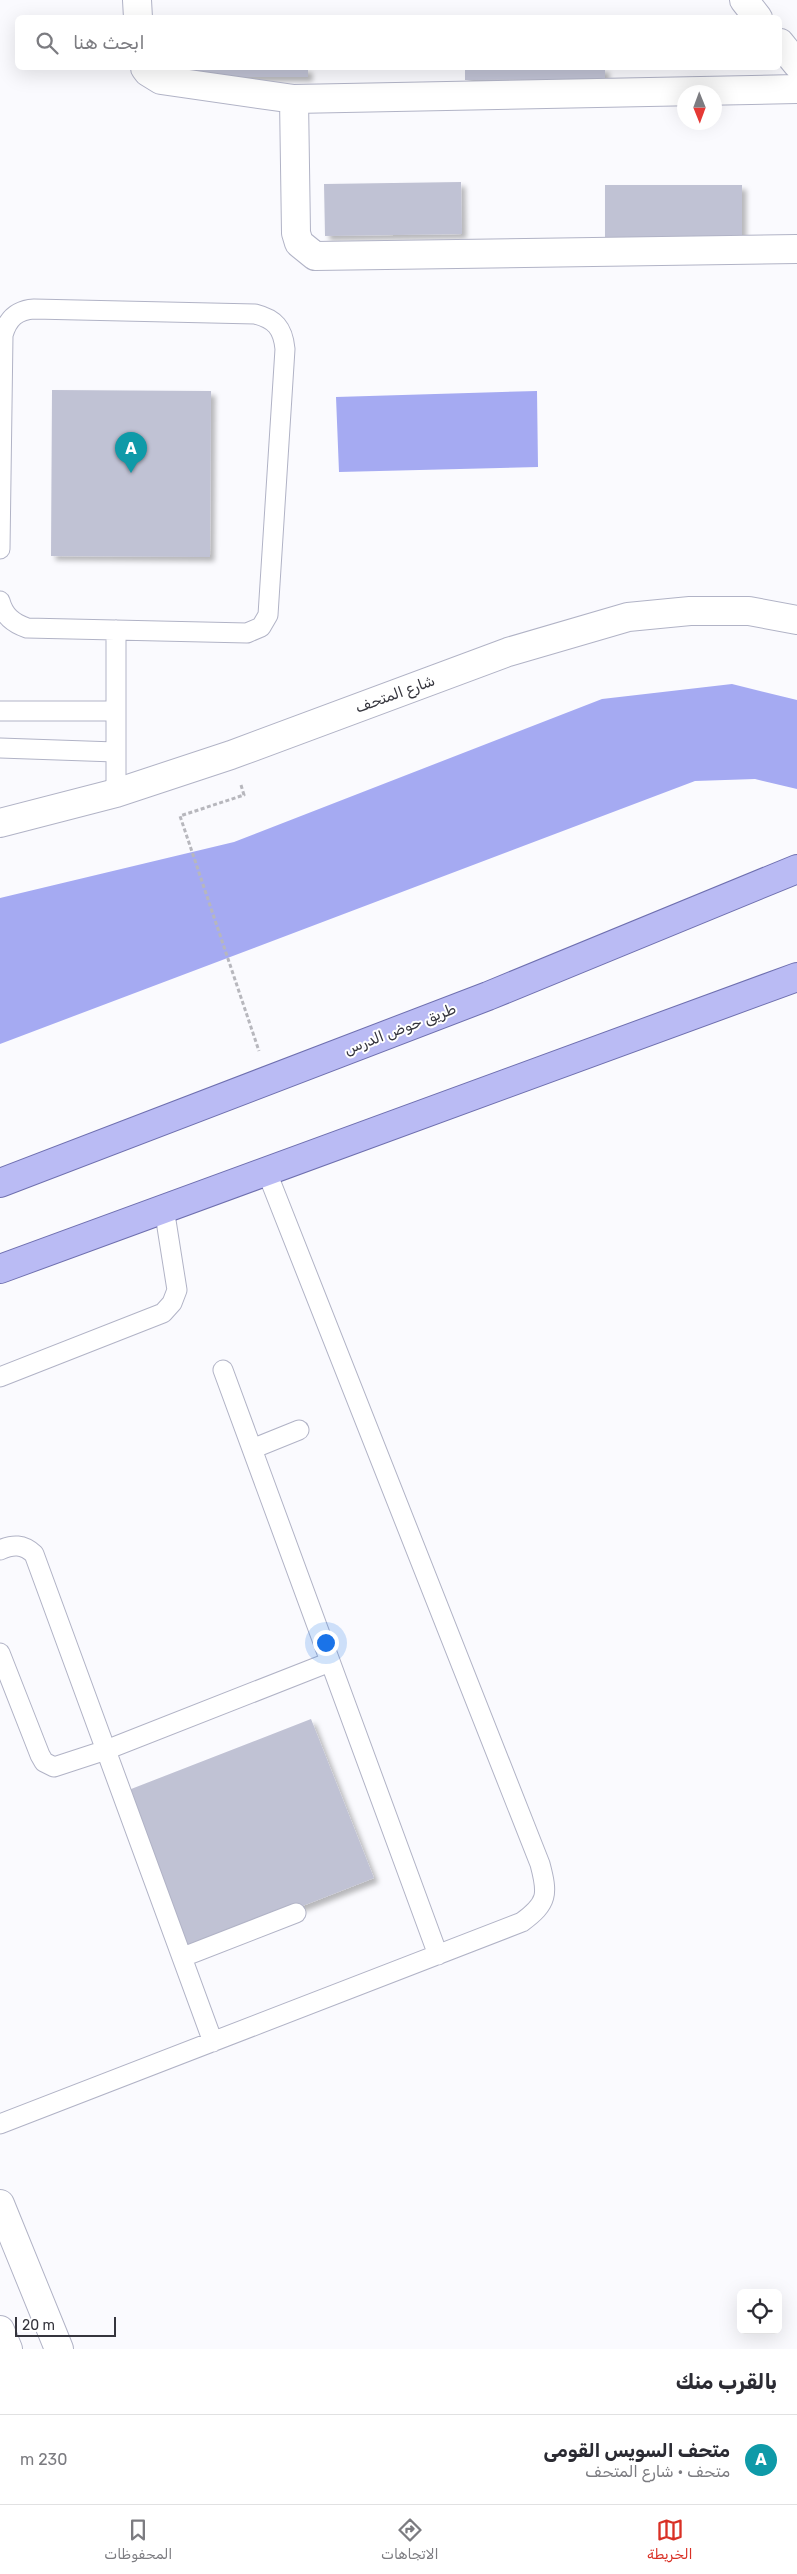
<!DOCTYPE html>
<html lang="ar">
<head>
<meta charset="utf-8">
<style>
  :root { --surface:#fff; --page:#f7f7f7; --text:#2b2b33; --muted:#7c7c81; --line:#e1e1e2; --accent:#d93025 }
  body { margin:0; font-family:Rubik,Cairo,sans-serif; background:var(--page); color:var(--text); direction:rtl }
  .controls { position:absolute; right:15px; bottom:15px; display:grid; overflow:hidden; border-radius:8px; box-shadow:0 5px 20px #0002 }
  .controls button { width:45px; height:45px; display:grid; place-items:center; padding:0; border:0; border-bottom:1px solid var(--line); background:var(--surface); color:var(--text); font:25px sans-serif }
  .compass { position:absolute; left:677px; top:85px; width:45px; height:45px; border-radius:50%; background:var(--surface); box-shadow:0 5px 20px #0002; rotate:179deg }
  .scale { position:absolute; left:15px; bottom:12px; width:101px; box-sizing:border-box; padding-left:5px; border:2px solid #35353d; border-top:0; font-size:14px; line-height:18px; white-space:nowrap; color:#35353d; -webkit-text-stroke:4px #fff; paint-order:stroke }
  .you { position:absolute; left:325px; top:1642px; width:18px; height:18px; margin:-12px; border:4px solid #fff; border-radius:50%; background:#1a73e8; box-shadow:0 0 0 8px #1a73e833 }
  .badge { display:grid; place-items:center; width:32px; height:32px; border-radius:50%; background:var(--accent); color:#fff; font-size:16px; font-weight:700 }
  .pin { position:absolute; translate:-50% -41px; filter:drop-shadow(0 1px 2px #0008) }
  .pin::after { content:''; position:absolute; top:26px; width:18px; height:15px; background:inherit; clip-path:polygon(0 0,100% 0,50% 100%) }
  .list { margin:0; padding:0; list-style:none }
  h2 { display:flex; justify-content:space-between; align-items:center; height:65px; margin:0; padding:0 20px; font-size:21px }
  h2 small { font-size:16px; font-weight:400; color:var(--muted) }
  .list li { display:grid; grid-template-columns:32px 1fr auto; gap:15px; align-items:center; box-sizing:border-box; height:90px; padding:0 20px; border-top:1px solid var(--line) }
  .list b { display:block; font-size:19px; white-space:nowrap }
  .list p { margin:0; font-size:16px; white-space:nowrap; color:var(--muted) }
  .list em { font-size:16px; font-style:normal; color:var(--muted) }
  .icon { flex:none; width:28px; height:28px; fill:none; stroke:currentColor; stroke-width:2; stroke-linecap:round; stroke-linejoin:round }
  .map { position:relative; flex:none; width:797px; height:2349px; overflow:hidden; direction:ltr }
  .search { position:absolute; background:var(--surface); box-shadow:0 5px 20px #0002; left:15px; right:15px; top:15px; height:55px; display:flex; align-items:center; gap:12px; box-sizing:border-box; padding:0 18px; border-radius:8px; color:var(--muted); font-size:19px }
  .sheet { height:155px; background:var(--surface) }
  nav { display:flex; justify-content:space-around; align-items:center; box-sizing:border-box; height:70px; border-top:1px solid var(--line); background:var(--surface); font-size:14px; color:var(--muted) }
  nav a { display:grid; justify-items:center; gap:2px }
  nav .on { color:var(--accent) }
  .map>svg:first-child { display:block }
</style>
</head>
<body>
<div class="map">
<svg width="797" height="2349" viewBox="0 0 797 2349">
  <defs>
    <filter id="shadow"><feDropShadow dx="4.5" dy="4.5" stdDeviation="2.5" flood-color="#0004"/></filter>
  </defs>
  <rect width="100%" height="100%" fill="#fafafe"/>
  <path fill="#a5aaf2" d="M 537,391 L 538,467 L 339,472 L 336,397 Z
    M 732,684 L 797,700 L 797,789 L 755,779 L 695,781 L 0,1044 L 0,898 L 234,842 L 602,699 Z"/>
  <path fill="#c0c2d4" filter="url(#shadow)" d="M 172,68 L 308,68 L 308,77 L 172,77 Z
    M 465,68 L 605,68 L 605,79 L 465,80 Z
    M 461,182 L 462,234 L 325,236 L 324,184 Z
    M 605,185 L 742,185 L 742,238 L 605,238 Z
    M 52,390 L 211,391 L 210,557 L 51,556 Z
    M 311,1719 L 374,1878 L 188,1951 L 126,1791 Z"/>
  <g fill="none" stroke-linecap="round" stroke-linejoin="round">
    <defs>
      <path id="service" d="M 0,549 L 3,335 C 8,318 17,310 34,309 L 255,314 C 275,319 283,328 285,349 L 268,615 L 261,627 L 247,633 L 27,628 C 13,623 4,616 0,601
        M 0,711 L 115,711
        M 0,748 L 115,752
        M 116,793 L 116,630
        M 223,1370 L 438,1955
        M 0,1377 L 163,1313 L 172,1303 L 177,1290 L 164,1208
        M 252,1449 L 299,1430
        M 0,1550 C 13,1544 23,1544 34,1554 L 213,2042
        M 0,1653 L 40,1755 L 44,1762 L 54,1767 L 106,1750 L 330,1662
        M 183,1957 L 296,1913
        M 0,2124 L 522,1922 C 548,1903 548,1894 540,1864 L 266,1170"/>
      <path id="minor" d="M 137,0 L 138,18
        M 744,0 L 758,18
        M 780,43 L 797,64
        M 145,68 L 148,72 L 161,80 L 294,99 L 797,89
        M 294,99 L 296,233 L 299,243 L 315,256 L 797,249
        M 0,823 L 116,793 L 231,755 L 508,652 L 628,617 L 690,611 L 749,611 L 797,620
        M 0,2204 L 59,2349
        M 0,2330 L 8,2349"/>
      <path id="primary" d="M 0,1183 L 488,996 L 797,869
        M 0,1269 L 797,977"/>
    </defs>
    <use href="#service" stroke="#b1b3c6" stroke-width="21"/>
    <use href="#minor" stroke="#b1b3c6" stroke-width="30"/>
    <use href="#primary" stroke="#6e6faf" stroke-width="30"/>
    <path stroke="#b7b7bd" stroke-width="3" stroke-dasharray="4 2.5" stroke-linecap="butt" d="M 241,785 L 244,795 L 180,816 L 259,1051"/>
    <use href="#service" stroke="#fff" stroke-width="19"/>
    <use href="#minor" stroke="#fff" stroke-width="28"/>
    <use href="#primary" stroke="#babbf4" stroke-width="28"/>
  </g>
  <g text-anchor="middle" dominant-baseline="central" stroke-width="4" stroke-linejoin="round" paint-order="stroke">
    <g font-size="15" fill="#35353d" stroke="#fff">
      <text transform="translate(395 694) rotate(-20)">شارع المتحف</text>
      <text transform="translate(400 1029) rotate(-21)">طريق حوض الدرس</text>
    </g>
  </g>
</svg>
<div class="controls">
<button><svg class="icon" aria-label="locate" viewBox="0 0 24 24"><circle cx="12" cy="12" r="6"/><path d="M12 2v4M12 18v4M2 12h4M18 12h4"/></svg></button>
</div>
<svg class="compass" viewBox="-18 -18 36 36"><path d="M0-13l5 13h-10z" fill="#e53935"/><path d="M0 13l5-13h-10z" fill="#7c7c81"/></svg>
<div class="scale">20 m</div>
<div class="you"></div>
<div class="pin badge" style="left:131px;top:473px;background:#0f9aa8">A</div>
<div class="search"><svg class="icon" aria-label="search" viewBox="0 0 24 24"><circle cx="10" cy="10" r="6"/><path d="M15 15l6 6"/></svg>ابحث هنا</div>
</div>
<section class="sheet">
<h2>بالقرب منك<small></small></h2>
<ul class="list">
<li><span class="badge" style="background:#0f9aa8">A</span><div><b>متحف السويس القومى</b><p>متحف · شارع المتحف</p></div><em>230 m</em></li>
</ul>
</section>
<nav>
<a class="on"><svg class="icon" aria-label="map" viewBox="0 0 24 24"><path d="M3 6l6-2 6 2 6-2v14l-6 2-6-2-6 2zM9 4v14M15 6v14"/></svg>الخريطة</a>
<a><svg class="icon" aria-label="directions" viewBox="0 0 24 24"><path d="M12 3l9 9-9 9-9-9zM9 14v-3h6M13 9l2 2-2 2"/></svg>الاتجاهات</a>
<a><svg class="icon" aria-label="saved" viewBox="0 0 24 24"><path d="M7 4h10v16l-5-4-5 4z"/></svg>المحفوظات</a>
</nav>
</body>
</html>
